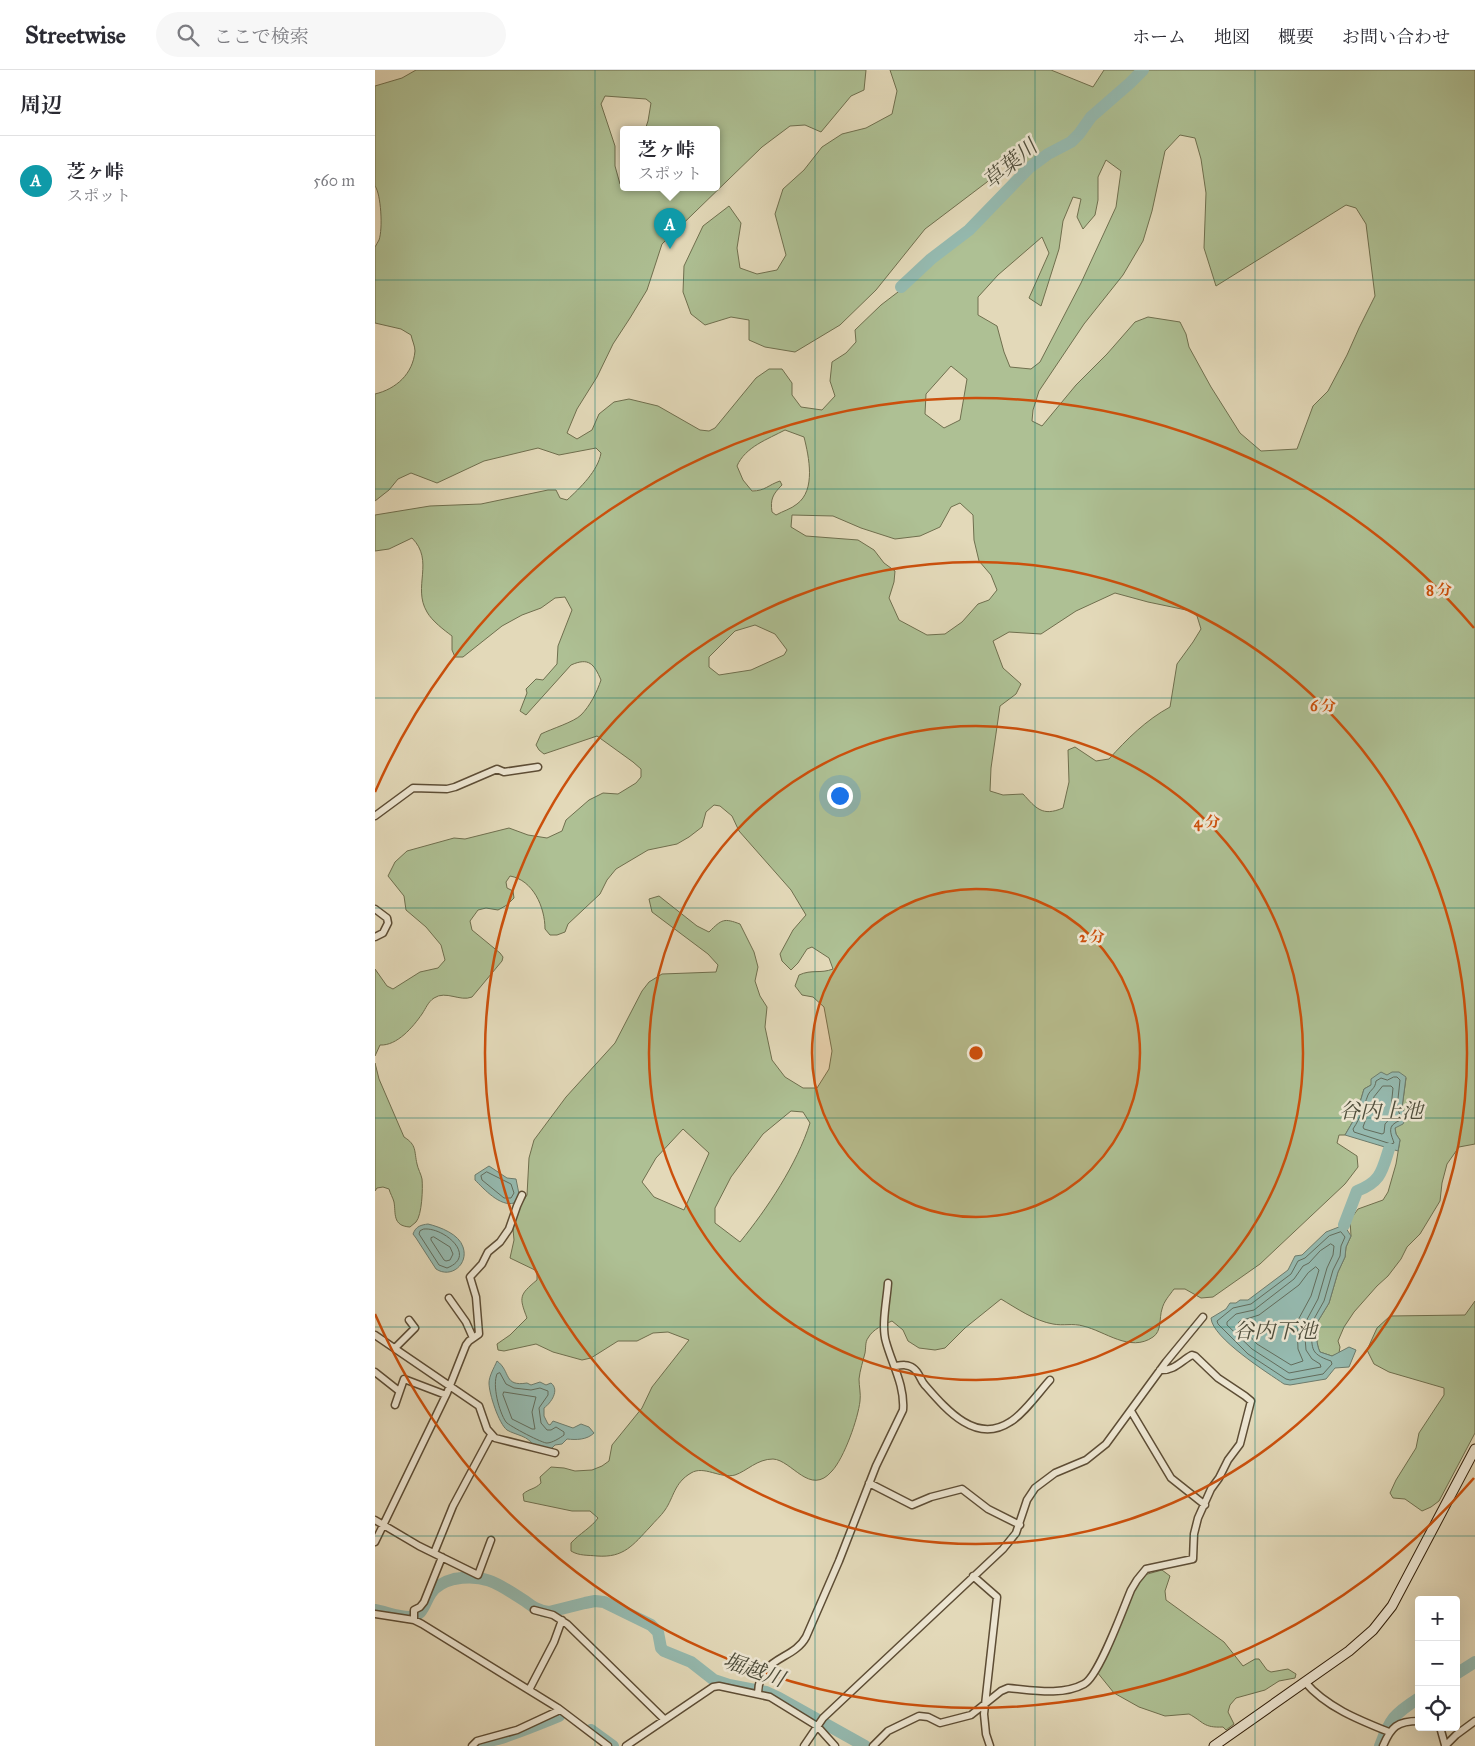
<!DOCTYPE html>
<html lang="ja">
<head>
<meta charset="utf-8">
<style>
  :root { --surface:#fff; --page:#f7f7f7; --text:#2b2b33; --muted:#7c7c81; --line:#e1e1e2; --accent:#b45309 }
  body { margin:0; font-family:"IM FELL Great Primer","Noto Serif JP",serif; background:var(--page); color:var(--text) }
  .controls { position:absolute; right:15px; bottom:15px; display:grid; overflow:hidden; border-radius:5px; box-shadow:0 5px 20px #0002 }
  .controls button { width:45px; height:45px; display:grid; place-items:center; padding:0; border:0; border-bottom:1px solid var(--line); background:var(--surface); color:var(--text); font:25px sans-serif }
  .you { position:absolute; left:464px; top:725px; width:18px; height:18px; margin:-12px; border:4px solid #fff; border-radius:50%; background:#1a73e8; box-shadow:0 0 0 8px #1a73e833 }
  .badge { display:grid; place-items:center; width:32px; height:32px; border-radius:50%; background:var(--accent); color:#fff; font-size:16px; font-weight:700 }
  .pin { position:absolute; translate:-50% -41px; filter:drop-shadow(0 1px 2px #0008) }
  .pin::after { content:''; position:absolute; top:26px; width:18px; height:15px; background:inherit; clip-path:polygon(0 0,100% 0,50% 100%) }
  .popup { position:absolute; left:245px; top:56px; width:100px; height:65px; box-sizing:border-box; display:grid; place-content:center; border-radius:5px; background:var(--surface); filter:drop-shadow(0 1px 4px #0005); font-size:16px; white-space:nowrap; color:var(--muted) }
  .popup b { font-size:19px; color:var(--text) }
  .popup::after { content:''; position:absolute; left:50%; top:100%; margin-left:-10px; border:10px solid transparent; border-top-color:var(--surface) }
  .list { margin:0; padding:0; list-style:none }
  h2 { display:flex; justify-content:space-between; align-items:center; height:65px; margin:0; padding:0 20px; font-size:21px }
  h2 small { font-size:16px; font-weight:400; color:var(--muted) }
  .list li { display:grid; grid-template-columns:32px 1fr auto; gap:15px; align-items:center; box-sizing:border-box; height:90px; padding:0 20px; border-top:1px solid var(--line) }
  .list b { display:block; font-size:19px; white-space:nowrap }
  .list p { margin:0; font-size:16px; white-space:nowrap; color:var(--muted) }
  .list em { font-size:16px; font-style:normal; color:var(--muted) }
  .icon { flex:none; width:28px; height:28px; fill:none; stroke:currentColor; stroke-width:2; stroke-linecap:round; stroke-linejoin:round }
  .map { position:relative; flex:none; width:1100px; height:1676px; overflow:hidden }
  header { display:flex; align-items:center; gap:30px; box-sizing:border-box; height:70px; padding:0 25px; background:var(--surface); border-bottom:1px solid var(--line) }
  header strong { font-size:24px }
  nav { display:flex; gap:28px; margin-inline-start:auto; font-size:18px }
  .search { width:350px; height:45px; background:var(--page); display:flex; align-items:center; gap:12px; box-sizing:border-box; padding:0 18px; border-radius:28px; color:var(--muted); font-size:19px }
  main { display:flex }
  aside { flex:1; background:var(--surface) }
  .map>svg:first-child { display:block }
</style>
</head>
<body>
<header>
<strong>Streetwise</strong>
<div class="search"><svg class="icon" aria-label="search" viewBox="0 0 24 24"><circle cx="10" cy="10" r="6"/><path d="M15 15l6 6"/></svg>ここで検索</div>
<nav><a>ホーム</a><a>地図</a><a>概要</a><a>お問い合わせ</a></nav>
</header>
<main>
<aside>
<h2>周辺<small></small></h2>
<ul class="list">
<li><span class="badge" style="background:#0f9aa8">A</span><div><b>芝ヶ峠</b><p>スポット</p></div><em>560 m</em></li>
</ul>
</aside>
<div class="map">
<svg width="1100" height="1676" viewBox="0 0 1100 1676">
  <rect width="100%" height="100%" fill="#e3d9b9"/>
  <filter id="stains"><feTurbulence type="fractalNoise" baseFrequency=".004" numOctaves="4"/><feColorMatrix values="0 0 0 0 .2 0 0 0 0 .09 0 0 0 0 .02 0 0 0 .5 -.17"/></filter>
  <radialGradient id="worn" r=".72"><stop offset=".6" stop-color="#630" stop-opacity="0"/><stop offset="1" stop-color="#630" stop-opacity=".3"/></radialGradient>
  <path fill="#aec094" stroke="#6f6f4e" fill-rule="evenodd" d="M 41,0 L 491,0 L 489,20 L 476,26 L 446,62 L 430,55 L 415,56 L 387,77 L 287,174 L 272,220 L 255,248 L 238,274 L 222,307 L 202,339 L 192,363 L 202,369 L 217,360 L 224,344 L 239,332 L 254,329 L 283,336 L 325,360 L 334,361 L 340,358 L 381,308 L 394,299 L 407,299 L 417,313 L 417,325 L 426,337 L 447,340 L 460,326 L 455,311 L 457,292 L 471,283 L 481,272 L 480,260 L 506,235 L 540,209 L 583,172 L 645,113 L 642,97 L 627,96 L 612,112 L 550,159 L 501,220 L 465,255 L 420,282 L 390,277 L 374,270 L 374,250 L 356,247 L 330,255 L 316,244 L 308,222 L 309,196 L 328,156 L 354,136 L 366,153 L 362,178 L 365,198 L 382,204 L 402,200 L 411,185 L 400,144 L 408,119 L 429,100 L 447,77 L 467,64 L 491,58 L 517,44 L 522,21 L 515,0 L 676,0 L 718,17 L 729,0 L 1100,0 L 1100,1074 L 1084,1077 L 1072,1094 L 1067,1113 L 1065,1131 L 1045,1164 L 1032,1177 L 1026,1189 L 1013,1206 L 1002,1216 L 979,1242 L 969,1257 L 963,1271 L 965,1277 L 964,1283 L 957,1286 L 945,1282 C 941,1274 942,1265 940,1256 L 954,1233 L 963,1202 L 970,1187 L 971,1177 L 976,1166 L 975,1150 L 983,1139 L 1008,1130 L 1013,1122 L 1021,1094 L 1025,1070 L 1021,1064 L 1020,1058 L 1027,1038 L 1031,1008 L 996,1015 L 989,1019 L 981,1046 L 970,1065 L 964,1065 L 962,1073 L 982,1086 L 983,1097 L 970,1114 L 885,1194 L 838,1227 L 826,1228 L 810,1219 L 799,1219 C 794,1226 789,1231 787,1239 C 784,1248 787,1261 778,1267 C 755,1283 730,1261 708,1256 C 698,1253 688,1256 678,1254 C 660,1251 641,1238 626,1229 L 590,1258 L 570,1278 L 560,1280 L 544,1278 L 533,1271 L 528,1260 L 517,1251 C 508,1255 498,1259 493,1268 C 490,1272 491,1278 490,1283 C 488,1291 485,1300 484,1309 C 484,1316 486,1324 485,1331 C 483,1349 469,1388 457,1401 C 435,1427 417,1390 398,1389 C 382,1389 372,1401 360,1405 C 345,1409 329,1395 316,1403 C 299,1413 299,1427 290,1440 C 286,1446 280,1451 275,1457 C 258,1475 249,1488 222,1486 C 213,1485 204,1486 196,1481 L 196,1473 C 204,1464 217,1457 223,1448 L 215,1441 L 197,1441 L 149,1431 L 148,1424 C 155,1418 159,1420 166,1413 L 165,1407 L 176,1397 L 189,1398 L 200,1401 L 217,1400 L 227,1396 L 234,1391 L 237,1375 L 267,1338 L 277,1317 L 314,1270 L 293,1262 L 278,1263 L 262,1271 L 243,1271 L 216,1288 L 207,1290 L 178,1282 L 161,1274 L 129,1281 L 123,1280 L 122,1274 L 135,1265 L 152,1248 C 144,1227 144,1225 162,1210 L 162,1201 L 135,1188 L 139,1170 L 138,1159 L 141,1146 L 144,1138 L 152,1125 L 154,1088 L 159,1070 L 191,1027 L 240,973 L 267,921 L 274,912 L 287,904 L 341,902 L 343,895 L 333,884 L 277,842 L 274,829 L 284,826 L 322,856 L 334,862 C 347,849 349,848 365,854 L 379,882 L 383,897 L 380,911 L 385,926 L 392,937 L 390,957 L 397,990 L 410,1007 L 428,1018 L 442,1018 L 454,999 L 457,981 L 449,937 L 438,927 L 427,925 L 420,916 L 424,905 C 437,899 445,904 458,899 L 454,888 L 437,877 L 432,879 L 423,893 L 416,900 L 407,891 L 405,884 L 418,860 L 431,845 L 416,820 L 364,761 L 357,746 L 345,736 L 339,735 L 331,742 L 327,757 L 314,767 L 302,774 L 273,780 L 241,799 L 232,810 L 225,824 L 193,854 L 190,862 L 182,865 L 175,865 L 170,859 C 170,837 158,810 135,806 L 131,812 L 132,818 L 138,821 L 139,828 L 132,835 L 123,840 L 111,838 L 103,840 L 95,851 L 97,860 L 125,883 L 128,887 L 127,891 L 97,927 C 85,932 71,920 59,928 C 53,932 51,938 47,944 C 38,957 22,976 5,975 L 0,986 L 0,899 L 12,916 L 18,919 L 45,902 L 63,898 L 70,890 L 66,875 L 51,857 L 31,840 L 29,826 L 13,806 L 20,792 L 32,781 L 79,768 L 90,769 L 134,758 L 153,765 L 172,768 L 187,761 L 191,750 L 214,730 L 228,723 L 243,724 L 261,713 L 266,707 L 266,699 L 258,692 L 222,666 L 169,684 L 164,680 L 161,675 L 166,664 C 176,659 199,652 206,645 C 215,636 222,622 226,610 C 219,594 214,587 196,595 L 151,645 L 145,641 L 152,623 L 151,619 L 161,609 L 168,610 L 182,594 L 183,576 L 197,540 L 190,527 L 180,528 L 166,538 L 147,545 L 127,556 L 88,587 L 80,587 L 77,580 L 77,566 C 69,560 57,551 52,542 C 37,517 60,491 37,468 L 14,479 L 0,481 L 0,445 L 55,436 L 106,434 L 173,420 L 181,420 L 185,428 L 192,430 C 205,418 223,401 226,383 L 221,378 L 184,385 L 163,378 L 109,391 L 62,413 L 36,403 L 23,409 L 14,420 L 0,431 L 0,324 C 21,319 38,304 40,281 C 40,276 37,270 36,265 L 26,259 L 0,253 L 0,177 C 1,175 3,172 4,170 C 8,159 6,124 0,116 L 0,16 L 27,8 ZM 230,26 L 271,29 L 276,33 L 273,51 L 270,60 L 341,60 L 341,118 L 249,118 L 249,114 L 245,114 L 240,96 L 240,76 L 226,34 ZM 805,65 L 820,68 L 826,89 L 831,123 L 829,178 L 841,216 L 971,135 L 981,138 L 991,154 L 1000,226 L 984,258 L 972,285 L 953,321 L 938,336 L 922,379 L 886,381 L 865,363 L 836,317 L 814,277 L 811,264 L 805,252 L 773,247 L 760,252 L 732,284 L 701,315 L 667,356 L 657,351 L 658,340 L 664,321 L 709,254 L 748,205 L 768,171 L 777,141 L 790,81 ZM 731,90 L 746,101 L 741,137 L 706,213 L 665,292 L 656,299 L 635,297 L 629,282 L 622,256 L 603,245 L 603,227 L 623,205 L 667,167 L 674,183 L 654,228 L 666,236 L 684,179 L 688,151 L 698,127 L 706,129 L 702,147 L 708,159 L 720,145 L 723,130 L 723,107 ZM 576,296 L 592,309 L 585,350 L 569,358 L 550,344 L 551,324 ZM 410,360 L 429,367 C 434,387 441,420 422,434 C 416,439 408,441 401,445 L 397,442 C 395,429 398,424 407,415 L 405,411 C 393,415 390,421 377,421 L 368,410 L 362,396 C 370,377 393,369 410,360 ZM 585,433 L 598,445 L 599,470 L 604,491 L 616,505 L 622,520 L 614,530 L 603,534 L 587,552 L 570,564 L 552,565 L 524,550 L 514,528 L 519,512 L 520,501 L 509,493 L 499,480 L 483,470 L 431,466 L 416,457 L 417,445 L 458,446 L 486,458 L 520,469 L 545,466 L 565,457 L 576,437 ZM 740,523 L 773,532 L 816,541 L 822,546 L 826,559 L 818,572 L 802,594 L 795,637 C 771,650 752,669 734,689 L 721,691 L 700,677 L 693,680 L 694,712 L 688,738 C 667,747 661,738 648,724 L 628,725 L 615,721 L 616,698 L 625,636 L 641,624 L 646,614 L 628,598 L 618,571 L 634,562 L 666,564 L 701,541 ZM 380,555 L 400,564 L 412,580 L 409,585 L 376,600 L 344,605 L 334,597 L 334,587 L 360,561 ZM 416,1041 L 428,1042 L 435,1053 C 422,1094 392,1139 365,1172 L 340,1153 L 340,1138 L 356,1107 L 388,1064 ZM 308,1059 L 334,1083 L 309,1140 L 279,1127 L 267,1112 L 281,1088 Z
    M 0,993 L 4,1009 L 29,1067 C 42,1075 39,1081 42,1094 C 43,1099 46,1104 47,1109 C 48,1118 47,1145 41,1152 C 39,1154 37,1155 35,1157 C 17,1156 21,1143 19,1132 C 18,1128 15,1123 14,1119 L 8,1117 L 2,1118 L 0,1121 Z
    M 1100,1231 L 1100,1363 L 1064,1431 L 1056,1437 L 1047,1441 L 1030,1429 L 1018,1428 L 1015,1423 L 1021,1410 L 1041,1378 L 1044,1363 L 1069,1325 L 1069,1318 L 1014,1302 L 999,1294 L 992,1280 L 1002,1258 L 1015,1246 L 1090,1245 Z
    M 787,1500 L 795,1506 L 790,1521 L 791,1530 L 849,1572 L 868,1596 L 880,1589 L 884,1589 L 892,1600 L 896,1602 L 913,1599 L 921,1604 L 920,1608 L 904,1611 L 890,1620 L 861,1628 L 855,1635 L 853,1642 L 859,1654 L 851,1660 L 848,1657 C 828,1658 829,1652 814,1644 L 790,1646 L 764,1637 L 739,1623 L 722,1602 L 757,1523 L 769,1505 Z"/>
  <path fill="#95bab0" stroke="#6d7c6d" d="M 1006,1002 L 1012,1005 L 1017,1002 L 1024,1002 L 1031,1007 L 1027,1038 L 1032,1046 L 1028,1054 L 1020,1058 L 1021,1064 L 1025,1070 L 1023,1081 L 970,1065 L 981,1046 L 989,1019 L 996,1015 L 996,1009 Z
    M 114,1096 L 132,1108 L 141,1109 L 144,1124 L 139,1133 C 125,1137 109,1119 100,1110 L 100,1105 Z
    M 53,1154 C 65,1157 84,1164 88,1177 C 94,1194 76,1209 61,1199 L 41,1168 L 38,1164 C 41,1156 46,1155 53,1154 Z
    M 969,1155 L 976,1166 L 971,1177 L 970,1187 L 963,1202 L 954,1233 L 940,1256 C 942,1265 941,1274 945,1282 L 957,1286 L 974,1277 L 981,1280 L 974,1297 L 960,1298 L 951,1309 L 915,1315 L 909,1314 C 893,1303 837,1268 836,1248 L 851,1239 L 855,1233 L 861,1233 L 865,1230 L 873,1230 L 913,1200 L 920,1186 L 927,1185 L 951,1162 Z
    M 122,1291 C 136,1301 128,1317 152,1313 L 156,1315 L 165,1312 L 171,1315 L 176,1313 C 185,1320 176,1333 169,1338 L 169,1346 L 173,1354 L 175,1355 L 178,1351 L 198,1358 L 206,1354 L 214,1357 L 219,1363 C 212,1370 201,1370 192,1369 L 187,1374 L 180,1375 L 175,1380 L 158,1376 C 155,1366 140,1365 132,1360 C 124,1354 114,1324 114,1313 C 114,1306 119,1298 122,1291 Z"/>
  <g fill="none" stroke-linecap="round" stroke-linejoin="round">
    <path stroke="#626c5c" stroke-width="1" d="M 1019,1007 L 1022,1007 L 1025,1010 L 1022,1038 L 1026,1047 C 1022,1054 1026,1049 1020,1053 C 1012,1058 1017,1066 1019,1073 L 1016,1074 L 979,1062 L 978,1059 C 986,1047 988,1038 993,1025 C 996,1019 1000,1019 1001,1011 L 1006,1008 L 1012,1010 Z
      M 1008,1016 L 1016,1016 L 1018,1018 L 1016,1038 L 1018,1045 L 1010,1054 L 1009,1063 L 1007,1064 L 989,1059 L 988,1057 L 999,1027 Z
      M 112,1102 L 136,1114 L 139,1123 L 136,1128 L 129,1128 L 107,1110 L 106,1106 Z
      M 49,1159 C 69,1157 103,1186 72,1198 L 64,1195 L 44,1164 L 45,1161 Z
      M 966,1162 L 970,1167 L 966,1176 L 965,1186 L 958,1200 L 949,1231 L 935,1256 C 939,1277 932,1283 956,1291 L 957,1294 L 948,1304 L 915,1310 L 911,1309 L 873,1284 L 843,1254 L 842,1251 L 858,1238 L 876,1234 L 916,1204 L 923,1191 L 930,1188 L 954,1166 Z
      M 59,1167 L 75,1177 L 78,1184 L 75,1190 L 71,1191 L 69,1190 L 56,1170 L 56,1168 Z
      M 956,1174 L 959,1176 L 958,1185 L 952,1198 L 943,1229 L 929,1255 L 931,1280 L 937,1289 L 945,1294 L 946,1297 L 914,1303 L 877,1279 L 852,1255 L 852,1252 L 861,1244 L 879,1240 L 919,1209 L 928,1196 L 934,1193 L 945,1181 Z
      M 941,1197 L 944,1200 L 936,1226 L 922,1252 L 923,1279 L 928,1291 L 916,1295 L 882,1274 L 863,1253 L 865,1251 L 884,1245 L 924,1215 L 933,1203 Z
      M 125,1303 L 131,1314 L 139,1318 L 156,1320 L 165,1318 L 173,1321 L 173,1325 L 164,1338 L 166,1353 L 172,1360 L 176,1360 L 181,1357 L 189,1362 L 189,1365 C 185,1368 177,1373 172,1373 C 169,1374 134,1356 131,1352 C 124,1342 117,1315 122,1304 Z
      M 129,1322 L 161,1327 L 157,1342 L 160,1359 L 157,1359 L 137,1349 L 128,1325 Z"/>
    <path stroke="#95bab0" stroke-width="12" d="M 526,217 L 556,189 L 594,160 L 654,98 L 673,84 L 696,72 L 704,64 L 716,47 L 755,13 L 768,0
      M 969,1155 L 982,1121 C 1006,1112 1007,1101 1014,1079
      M 0,1540 C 11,1542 23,1547 34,1547 C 49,1546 49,1533 56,1523 C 61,1516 71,1511 79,1509 C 111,1503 125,1515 150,1531 C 158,1537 164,1541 174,1542 L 210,1533 L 220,1531 L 229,1532 L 276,1555 L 283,1562 L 286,1578 L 289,1581 L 316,1592 L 339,1610 L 354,1615 L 391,1622 L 404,1628 L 490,1676
      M 1081,1604 L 1100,1592
      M 216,1660 L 238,1676
      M 103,1676 C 111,1670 123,1670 132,1666 C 150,1660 167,1653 184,1646
      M 1005,1676 C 1015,1649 1019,1644 1044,1628"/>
    <defs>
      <path id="street" d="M 0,746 L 38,718 L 72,719 L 80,717 L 122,699 L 129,702 L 163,697
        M 0,839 L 12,848 L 13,853 L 8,863 L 0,867
        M 74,1228 L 91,1252 L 98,1268
        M 0,1265 L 104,1336 L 112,1359 L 120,1368 L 180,1383
        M 20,1278 L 40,1258 L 34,1250
        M 520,1296 C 527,1295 533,1294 538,1298 C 544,1302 545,1309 549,1314 C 570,1338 600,1375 635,1352 C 649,1344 664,1322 675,1310
        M 0,1302 L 24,1321
        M 20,1335 L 29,1309 L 71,1325
        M 756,1341 L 796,1408 L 830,1435
        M 494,1413 L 537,1435 L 556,1427 L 587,1419 L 613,1439 L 645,1455
        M 0,1450 L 44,1476 L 103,1505 L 116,1470
        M 0,1472 L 72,1323 L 91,1275 L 94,1271 L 104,1264 L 101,1227 L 95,1207 L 107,1194 L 113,1182 L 125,1172 L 134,1159 L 142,1136 L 147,1125
        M 59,1483 L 78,1436 L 116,1365
        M 598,1506 L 622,1527 L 609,1644 L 611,1664 L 615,1676
        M 159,1540 L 178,1545 L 192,1554 L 289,1649
        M 0,1544 L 39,1550 L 47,1554 L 183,1638 L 233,1676
        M 39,1550 L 39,1540 L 45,1537 L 49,1532 L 67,1487
        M 930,1612 C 951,1637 984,1650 1014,1662
        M 154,1620 L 179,1572 L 187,1550
        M 383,1623 C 384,1586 418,1591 431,1567 L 464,1491 L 501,1396 L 528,1340 C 530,1316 517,1294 511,1272 C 506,1256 512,1229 513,1213
        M 1065,1657 L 1070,1675
        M 97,1676 L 102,1671 L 142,1660 L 185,1640
        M 251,1676 L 338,1617 L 344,1616 L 395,1627 L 442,1656 L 460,1676
        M 429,1676 L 448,1648 L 628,1479 L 641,1463 L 652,1430 L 660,1418 L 680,1403 L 711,1390 L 731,1374 L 791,1292 L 828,1247
        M 498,1676 L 513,1661 L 544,1646 L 553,1647 L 565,1653 L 596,1645 L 626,1621 L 633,1618 C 657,1620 687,1626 709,1614 C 724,1606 748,1539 756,1520 L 762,1510 L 771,1499 L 818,1489 L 819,1464 L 823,1448 L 836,1419 L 844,1408 L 853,1390 L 865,1374 L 876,1331 L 870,1326 L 843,1308 L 820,1286 L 817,1285 C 806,1291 799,1301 785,1300
        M 1008,1676 C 1016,1657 1022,1651 1044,1651
        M 1070,1676 L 1081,1665 L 1100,1651"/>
      <path id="secondary" d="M 839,1676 L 974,1581 L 998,1560 L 1017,1536 L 1100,1379"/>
    </defs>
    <use href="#street" stroke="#5d4d35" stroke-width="9"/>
    <use href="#secondary" stroke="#301e09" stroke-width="11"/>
    <use href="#street" stroke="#ede6d2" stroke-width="6"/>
    <use href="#secondary" stroke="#ede6d2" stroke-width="9"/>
  </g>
  <path fill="none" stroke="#0f766e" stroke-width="1" stroke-opacity="0.55" d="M 220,0 L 220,1676M 440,0 L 440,1676M 660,0 L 660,1676M 880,0 L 880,1676M 0,210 L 1100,210M 0,419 L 1100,419M 0,628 L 1100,628M 0,838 L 1100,838M 0,1048 L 1100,1048M 0,1257 L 1100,1257M 0,1466 L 1100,1466"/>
  <circle cx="601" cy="983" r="164" fill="#cc500c" fill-opacity=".12"/>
  <g fill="none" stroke="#cc500c" stroke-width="2.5">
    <circle cx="601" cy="983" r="164"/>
    <circle cx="601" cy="983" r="327"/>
    <circle cx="601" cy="983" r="491"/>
    <path d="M1099 1408A655 655 0 0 1 0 1244M0 722A655 655 0 0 1 1099 558"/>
  </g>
  <g text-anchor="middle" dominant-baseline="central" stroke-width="5" stroke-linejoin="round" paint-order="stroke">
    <g font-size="21" font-style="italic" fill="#4e4d3b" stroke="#ede6d2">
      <text transform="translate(635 94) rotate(-40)">草葉川</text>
      <text x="1006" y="1041">谷内上池</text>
      <text x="900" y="1261">谷内下池</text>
      <text transform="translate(379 1600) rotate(19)">堀越川</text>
    </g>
  </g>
  <circle cx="601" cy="983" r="8" fill="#cc500c" stroke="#ede6d2" stroke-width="2.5"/>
  <g font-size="15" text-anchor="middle" font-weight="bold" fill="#cc500c" stroke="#ede6d2" stroke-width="5" stroke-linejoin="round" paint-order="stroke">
    <text x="1064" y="525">8 分</text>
    <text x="948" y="641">6 分</text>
    <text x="832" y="757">4 分</text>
    <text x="717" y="872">2 分</text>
  </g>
  <rect width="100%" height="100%" filter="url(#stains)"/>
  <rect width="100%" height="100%" fill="url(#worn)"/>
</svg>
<div class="controls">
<button>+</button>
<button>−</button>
<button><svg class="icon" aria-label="locate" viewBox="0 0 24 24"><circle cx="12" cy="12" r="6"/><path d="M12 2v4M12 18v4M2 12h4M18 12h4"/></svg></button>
</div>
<div class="you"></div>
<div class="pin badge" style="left:295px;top:179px;background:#0f9aa8">A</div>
<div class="popup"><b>芝ヶ峠</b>スポット</div>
</div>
</main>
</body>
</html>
